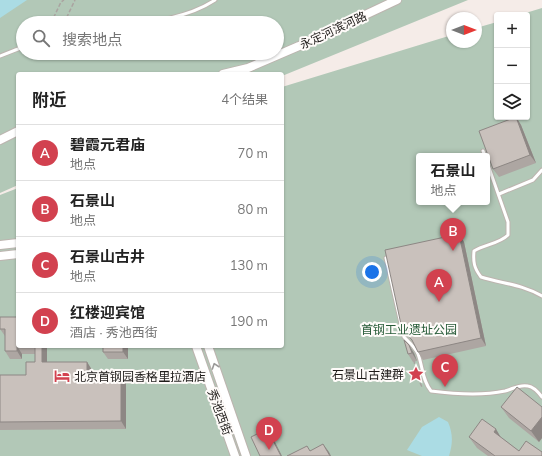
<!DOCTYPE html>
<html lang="zh">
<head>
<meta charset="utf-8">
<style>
  :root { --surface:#fff; --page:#f6f6f6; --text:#222; --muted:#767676; --line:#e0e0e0; --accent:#d2414f }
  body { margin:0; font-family:Mulish,"Noto Sans SC",sans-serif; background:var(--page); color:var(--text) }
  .controls { position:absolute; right:12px; top:12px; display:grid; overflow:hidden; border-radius:4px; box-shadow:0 1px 3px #0004 }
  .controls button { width:36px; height:36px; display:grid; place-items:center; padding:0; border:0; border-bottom:1px solid var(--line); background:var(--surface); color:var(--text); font:20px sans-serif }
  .compass { position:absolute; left:446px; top:12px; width:36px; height:36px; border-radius:50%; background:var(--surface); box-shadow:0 1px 3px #0004; rotate:90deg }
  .you { position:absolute; left:372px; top:272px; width:14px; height:14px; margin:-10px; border:3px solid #fff; border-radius:50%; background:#1a73e8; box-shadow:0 0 0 6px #1a73e833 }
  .badge { display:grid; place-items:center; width:26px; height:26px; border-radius:50%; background:var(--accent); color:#fff; font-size:13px; font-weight:700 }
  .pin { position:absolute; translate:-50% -33px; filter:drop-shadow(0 1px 2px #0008) }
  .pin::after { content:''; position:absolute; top:21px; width:14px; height:12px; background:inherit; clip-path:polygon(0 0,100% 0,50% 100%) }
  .popup { position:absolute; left:416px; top:153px; width:74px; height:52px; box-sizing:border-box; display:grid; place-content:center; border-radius:4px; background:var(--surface); filter:drop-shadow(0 1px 3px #0005); font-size:13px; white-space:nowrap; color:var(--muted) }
  .popup b { font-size:15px; color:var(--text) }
  .popup::after { content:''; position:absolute; left:50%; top:100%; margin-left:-8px; border:8px solid transparent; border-top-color:var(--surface) }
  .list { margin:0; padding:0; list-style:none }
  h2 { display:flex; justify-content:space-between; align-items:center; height:52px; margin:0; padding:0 16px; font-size:17px }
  h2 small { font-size:13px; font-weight:400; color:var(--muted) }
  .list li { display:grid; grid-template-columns:26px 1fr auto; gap:12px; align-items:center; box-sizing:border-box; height:56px; padding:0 16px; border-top:1px solid var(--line) }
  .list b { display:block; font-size:15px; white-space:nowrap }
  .list p { margin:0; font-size:13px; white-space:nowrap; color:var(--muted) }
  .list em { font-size:13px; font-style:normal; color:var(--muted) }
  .icon { flex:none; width:22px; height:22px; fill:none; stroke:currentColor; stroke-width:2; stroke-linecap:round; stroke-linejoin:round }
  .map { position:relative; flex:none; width:542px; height:456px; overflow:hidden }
  .search { position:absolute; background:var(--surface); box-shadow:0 1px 3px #0004; left:16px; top:16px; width:268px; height:44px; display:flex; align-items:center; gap:10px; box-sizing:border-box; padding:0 14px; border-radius:22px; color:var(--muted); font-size:15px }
  .panel { position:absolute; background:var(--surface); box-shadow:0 1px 3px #0004; left:16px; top:72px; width:268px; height:276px; border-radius:4px }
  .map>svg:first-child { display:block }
</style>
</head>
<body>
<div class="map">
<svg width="542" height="456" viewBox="0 0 542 456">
  <rect width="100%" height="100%" fill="#f5ece8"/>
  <path fill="#b2c8b7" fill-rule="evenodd" d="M 0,0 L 468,0 L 282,76 L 282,74 L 18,74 L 18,185 L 0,193 ZM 23,23 L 277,23 L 277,53 L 23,53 Z
    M 542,8 L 542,456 L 0,456 L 0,195 L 18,188 L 18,346 L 282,346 L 282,87 L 452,35 L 452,42 L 476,42 L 476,28 L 497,22 L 497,117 L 527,117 L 527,15 L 519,15 ZM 419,156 L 487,156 L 487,202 L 419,202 Z"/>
  <path fill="#abdce4" d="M 0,0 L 27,0 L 0,18 Z
    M 439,417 L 448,422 C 453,434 453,443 449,456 L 422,456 L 407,450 L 422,427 Z"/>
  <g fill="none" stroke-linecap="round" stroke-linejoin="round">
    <defs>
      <path id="lane" d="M 72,23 C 88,16 104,21 121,22 C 149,25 191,16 215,0
        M 0,56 L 23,47
        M 483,151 L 485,156
        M 487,162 L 508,222 L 508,235 C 499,244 485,244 474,251 C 473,262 474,268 481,277 C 504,284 521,284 542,296
        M 499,194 L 533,180 L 542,170
        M 386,258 L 404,337 C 409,342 415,347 418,354 C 423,367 422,380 431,391 C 455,394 481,396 505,391 C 513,389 519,384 528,386 C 534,387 539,393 542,397"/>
      <path id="secondary" d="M 223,74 L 248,68 L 299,46 L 397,0
        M 0,140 L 18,131
        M 0,245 L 18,243
        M 0,256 L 18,254
        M 196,346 L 235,456
        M 208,346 L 246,456"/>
    </defs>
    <use href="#lane" stroke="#bcb4af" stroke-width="5"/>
    <use href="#secondary" stroke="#bcb4af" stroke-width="10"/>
    <path stroke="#aaa3a0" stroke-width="1.5" stroke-dasharray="4 2" stroke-linecap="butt" d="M 51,23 L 61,2 L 64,0
      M 64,23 L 75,0
      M 414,360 L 416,374 L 422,387"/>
    <use href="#lane" stroke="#fff" stroke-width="3"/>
    <use href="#secondary" stroke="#fff" stroke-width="8"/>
  </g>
  <path fill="#ada6a2" d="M 516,117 L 521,125 L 536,163 L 499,177 L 493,169 Z
    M 459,234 L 464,242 L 486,346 L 423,360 L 418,352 L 414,343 L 402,329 Z
    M 0,317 L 47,346 L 47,362 L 87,362 L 92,370 L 92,375 L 126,383 L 126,429 L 0,430 L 0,375 L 26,375 L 35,362 L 35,354 L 22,354 L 22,359 L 10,359 L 5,351 L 5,336 L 0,329 Z
    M 103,346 L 128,346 L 128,359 L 108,359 L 103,352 Z
    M 414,353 L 417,361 L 413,362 L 408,354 Z
    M 501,407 L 542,407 L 542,438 L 539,442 L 509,418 Z
    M 469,437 L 502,438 L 519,451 L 542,456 L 488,456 L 477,448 Z"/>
  <path fill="#8d8784" d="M 516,117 L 521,125 L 536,163 L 530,155 Z
    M 459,234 L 464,242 L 486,346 L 481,338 Z
    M 409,345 L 414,353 L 417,361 L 412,353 Z
    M 17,346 L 22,354 L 22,359 L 17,351 Z
    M 42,346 L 47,346 L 47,370 L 42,362 Z
    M 123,346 L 128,346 L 128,359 L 123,352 Z
    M 87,362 L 92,370 L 92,383 L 87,375 Z
    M 121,375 L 126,383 L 126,429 L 121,421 Z
    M 542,417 L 542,438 L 539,442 L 531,431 Z
    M 267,429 L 272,436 L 282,456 L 281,456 Z
    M 496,429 L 503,441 L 494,432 Z
    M 323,444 L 329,452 L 331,456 L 330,456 Z"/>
  <path fill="#c9c1bc" stroke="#8d8784" d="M 516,117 L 530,155 L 493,169 L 479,131 Z
    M 459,234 L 481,338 L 418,352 L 412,340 L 402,329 L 385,250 Z
    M 0,317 L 18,317 L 18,346 L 25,346 L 17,346 L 17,351 L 5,351 L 5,329 L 0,329 Z
    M 404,340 L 409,345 L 412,353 L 408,354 Z
    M 35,346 L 42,346 L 42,362 L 87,362 L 87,375 L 121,375 L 121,421 L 0,422 L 0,375 L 26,375 L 26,362 L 35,362 Z
    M 103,346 L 123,346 L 123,352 L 103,352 Z
    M 517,387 L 542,407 L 542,417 L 531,431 L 501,407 Z
    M 482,419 L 496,429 L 494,432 L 519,451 L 526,441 L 542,452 L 542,456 L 495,456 L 469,437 Z
    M 267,429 L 281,456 L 260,456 L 251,437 Z
    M 323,444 L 330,456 L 287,456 L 307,446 L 310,451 Z"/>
  <defs><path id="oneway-chevron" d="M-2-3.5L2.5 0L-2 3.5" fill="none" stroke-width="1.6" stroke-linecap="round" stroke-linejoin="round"/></defs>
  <use stroke="#9a9998" href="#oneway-chevron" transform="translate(215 366) rotate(-109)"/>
  <defs>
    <symbol id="sight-bare" viewBox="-9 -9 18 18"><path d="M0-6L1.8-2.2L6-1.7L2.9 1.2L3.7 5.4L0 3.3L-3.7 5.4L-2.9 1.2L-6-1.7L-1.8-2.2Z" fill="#d2414f" stroke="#fefbf9" stroke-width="2.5" paint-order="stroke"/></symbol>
    <symbol id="hotel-bare" viewBox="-9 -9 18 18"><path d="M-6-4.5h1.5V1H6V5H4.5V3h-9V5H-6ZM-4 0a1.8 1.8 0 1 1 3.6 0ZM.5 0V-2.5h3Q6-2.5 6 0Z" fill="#d2414f" stroke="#fefbf9" stroke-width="2.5" paint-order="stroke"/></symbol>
  </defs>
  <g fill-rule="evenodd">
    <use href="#sight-bare" x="405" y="363" width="22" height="22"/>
    <use href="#hotel-bare" x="51" y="365" width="22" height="22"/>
  </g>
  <g text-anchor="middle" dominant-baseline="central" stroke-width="4" stroke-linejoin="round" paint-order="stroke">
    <g font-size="12" fill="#1f1c1a" stroke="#fefbf9">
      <text transform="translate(333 30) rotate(-25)">永定河滨河路</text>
      <text transform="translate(220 412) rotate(70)">秀池西街</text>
    </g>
    <g font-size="12" fill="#275b38" stroke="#fefbf9">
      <text x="409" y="329">首钢工业遗址公园</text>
    </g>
    <g font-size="12" fill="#1f1c1a" stroke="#fefbf9" text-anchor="end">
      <text x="404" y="374">石景山古建群</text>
      <text x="74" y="376" text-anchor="start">北京首钢园香格里拉酒店</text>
    </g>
  </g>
</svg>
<div class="controls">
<button>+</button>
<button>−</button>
<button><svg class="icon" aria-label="layers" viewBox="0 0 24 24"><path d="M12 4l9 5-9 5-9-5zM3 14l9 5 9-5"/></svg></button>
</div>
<svg class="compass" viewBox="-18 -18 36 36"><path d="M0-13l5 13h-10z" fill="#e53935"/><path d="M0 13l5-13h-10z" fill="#767676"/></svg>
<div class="you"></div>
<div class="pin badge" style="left:439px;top:302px">A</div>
<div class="pin badge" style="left:453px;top:251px">B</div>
<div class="popup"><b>石景山</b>地点</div>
<div class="pin badge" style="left:445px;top:387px">C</div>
<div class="pin badge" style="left:269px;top:450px">D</div>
<div class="search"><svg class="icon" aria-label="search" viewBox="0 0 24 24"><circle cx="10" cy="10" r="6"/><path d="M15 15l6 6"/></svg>搜索地点</div>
<section class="panel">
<h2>附近<small>4个结果</small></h2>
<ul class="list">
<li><span class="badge">A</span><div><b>碧霞元君庙</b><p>地点</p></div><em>70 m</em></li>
<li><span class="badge">B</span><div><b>石景山</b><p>地点</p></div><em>80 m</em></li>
<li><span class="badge">C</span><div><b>石景山古井</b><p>地点</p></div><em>130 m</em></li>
<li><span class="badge">D</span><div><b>红楼迎宾馆</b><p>酒店 · 秀池西街</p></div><em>190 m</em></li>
</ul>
</section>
</div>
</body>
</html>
